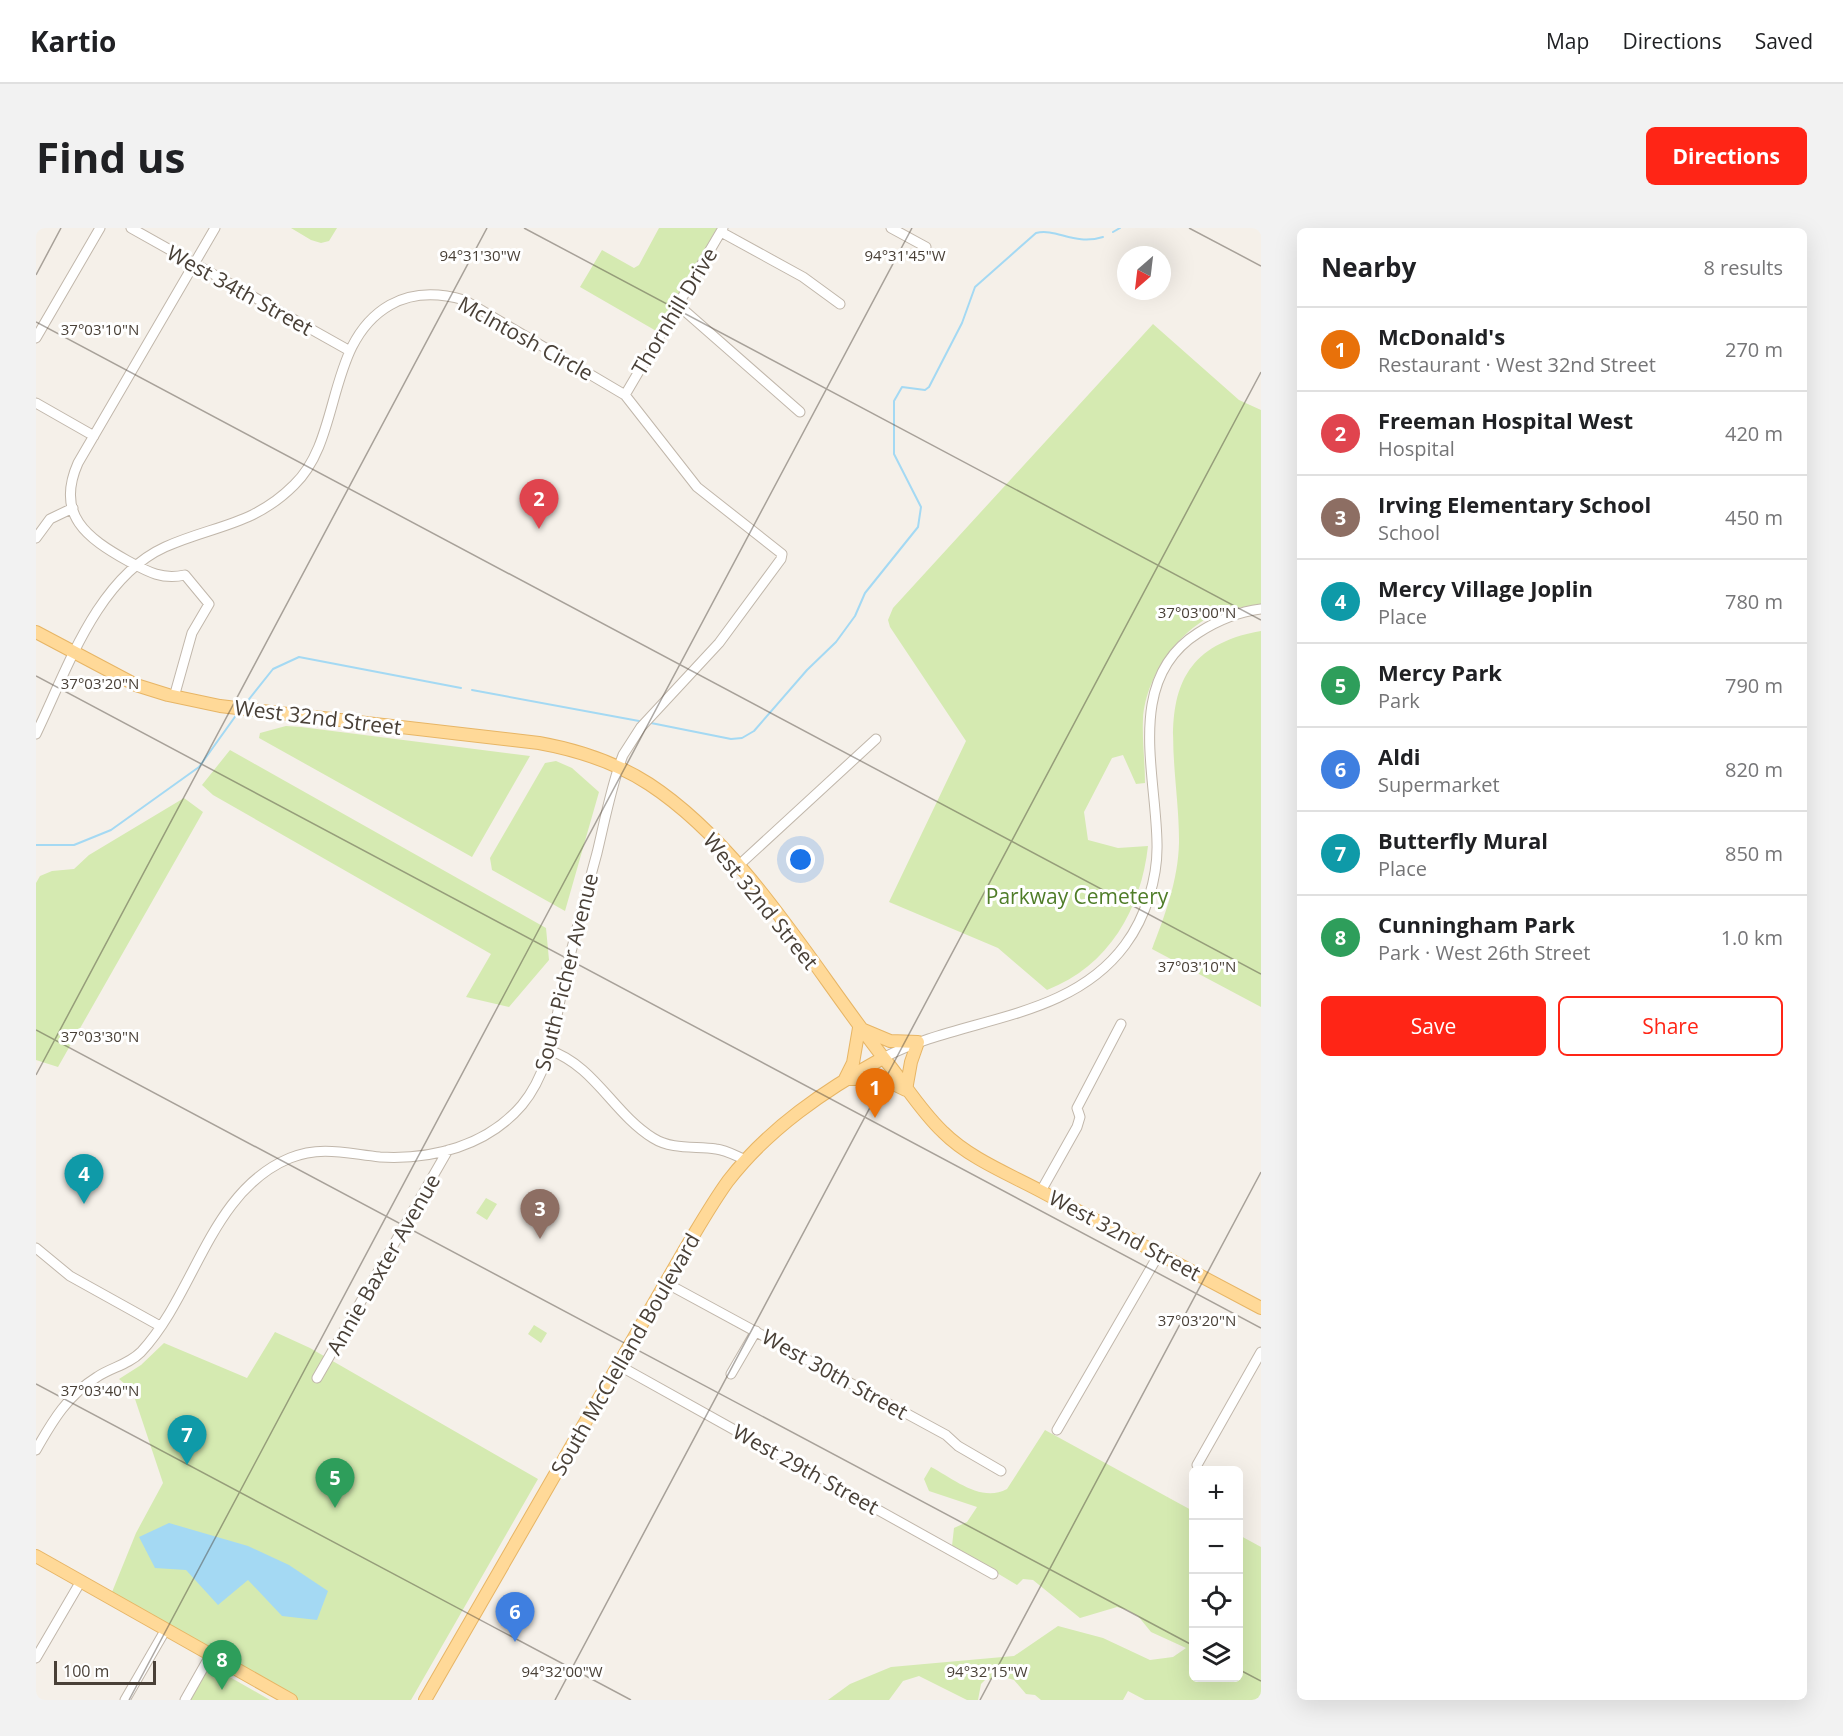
<!DOCTYPE html>
<html lang="en">
<head>
<meta charset="utf-8">
<style>
  :root { --surface:#fff; --page:#f2f2f2; --text:#202124; --muted:#757577; --line:#e0e0e0; --accent:#ff2516 }
  body { margin:0; font-family:"Open Sans",sans-serif; background:var(--page); color:var(--text) }
  .controls { position:absolute; right:18px; bottom:18px; display:grid; overflow:hidden; border-radius:9px; box-shadow:0 6px 24px #0002 }
  .controls button { width:54px; height:54px; display:grid; place-items:center; padding:0; border:0; border-bottom:2px solid var(--line); background:var(--surface); color:var(--text); font:30px sans-serif }
  .compass { position:absolute; left:1081px; top:18px; width:54px; height:54px; border-radius:50%; background:var(--surface); box-shadow:0 6px 24px #0002; rotate:208deg }
  .scale { position:absolute; left:18px; bottom:15px; width:102px; box-sizing:border-box; padding-left:6px; border:3px solid #494037; border-top:0; font-size:16px; line-height:21px; white-space:nowrap; color:#494037; -webkit-text-stroke:4px #fff; paint-order:stroke }
  .you { position:absolute; left:765px; top:632px; width:21px; height:21px; margin:-15px; border:4px solid #fff; border-radius:50%; background:#1a73e8; box-shadow:0 0 0 9px #1a73e833 }
  .badge { display:grid; place-items:center; width:39px; height:39px; border-radius:50%; background:var(--accent); color:#fff; font-size:20px; font-weight:700 }
  .pin { position:absolute; translate:-50% -50px; filter:drop-shadow(0 2px 3px #0008) }
  .pin::after { content:''; position:absolute; top:32px; width:21px; height:18px; background:inherit; clip-path:polygon(0 0,100% 0,50% 100%) }
  .list { margin:0; padding:0; list-style:none }
  h2 { display:flex; justify-content:space-between; align-items:center; height:78px; margin:0; padding:0 24px; font-size:26px }
  h2 small { font-size:20px; font-weight:400; color:var(--muted) }
  .list li { display:grid; grid-template-columns:39px 1fr auto; gap:18px; align-items:center; box-sizing:border-box; height:84px; padding:0 24px; border-top:2px solid var(--line) }
  .list b { display:block; font-size:22px; white-space:nowrap }
  .list p { margin:0; font-size:20px; white-space:nowrap; color:var(--muted) }
  .list em { font-size:20px; font-style:normal; color:var(--muted) }
  .actions { display:flex; gap:12px; padding:18px 24px }
  .actions a { flex:1; padding:14px 0; border:2px solid var(--accent); border-radius:9px; text-align:center; font-size:21px; color:var(--accent) }
  .actions .main { background:var(--accent); color:#fff }
  .icon { flex:none; width:33px; height:33px; fill:none; stroke:currentColor; stroke-width:2; stroke-linecap:round; stroke-linejoin:round }
  .map { position:relative; flex:none; width:1225px; height:1472px; overflow:hidden; border-radius:9px }
  header { display:flex; align-items:center; gap:36px; box-sizing:border-box; height:84px; padding:0 30px; background:var(--surface); border-bottom:2px solid var(--line) }
  header strong { font-size:28px }
  nav { display:flex; gap:33px; margin-inline-start:auto; font-size:21px }
  .intro { display:flex; align-items:center; justify-content:space-between; box-sizing:border-box; height:144px; padding:0 36px }
  h1 { margin:0; font-size:42px }
  .button { padding:15px 27px; border-radius:9px; background:var(--accent); color:#fff; font-size:21px; font-weight:700 }
  main { display:flex; gap:36px; padding:0 36px }
  aside { flex:1; background:var(--surface); border-radius:9px; box-shadow:0 6px 24px #0002 }
  .map>svg:first-child { display:block }
</style>
</head>
<body>
<header>
<strong>Kartio</strong>
<nav><a>Map</a><a>Directions</a><a>Saved</a></nav>
</header>
<div class="intro"><h1>Find us</h1><a class="button">Directions</a></div>
<main>
<div class="map">
<svg width="1225" height="1472" viewBox="0 0 1225 1472">
  <rect width="100%" height="100%" fill="#f5f0e9"/>
  <path fill="#d5eab1" d="M 255,0 L 301,0 L 293,13 L 285,15 L 275,12 Z
    M 623,0 L 681,0 L 622,104 L 544,59 L 566,22 L 598,40 L 603,37 Z
    M 1117,96 L 1203,172 L 1225,182 L 1225,377 C 1215,378 1203,379 1193,381 C 1147,394 1110,445 1107,491 C 1106,512 1109,534 1109,555 L 1100,556 L 1087,527 L 1076,530 L 1048,584 L 1052,612 L 1082,620 L 1112,618 C 1105,681 1073,738 1011,762 L 962,720 L 853,674 L 930,513 L 854,399 L 852,392 L 857,380 Z
    M 1225,403 L 1225,779 L 1116,721 C 1129,687 1142,653 1143,615 C 1144,528 1103,424 1225,403 Z
    M 250,498 L 265,499 L 494,528 L 436,629 L 223,510 L 224,505 Z
    M 194,522 L 510,700 L 513,732 L 473,779 L 430,769 L 455,726 L 177,567 L 166,557 Z
    M 520,533 L 536,540 L 563,564 L 529,683 L 456,642 L 454,630 L 509,535 Z
    M 148,570 L 167,584 L 22,839 L 0,832 L 0,655 L 4,648 L 16,643 L 38,641 L 53,627 Z
    M 450,970 L 461,976 L 451,992 L 440,985 Z
    M 498,1097 L 511,1105 L 505,1115 L 492,1106 Z
    M 239,1104 L 274,1120 L 502,1251 L 375,1472 L 255,1472 L 74,1369 L 100,1305 L 127,1255 L 96,1162 L 83,1151 L 105,1137 L 128,1115 L 211,1150 Z
    M 1009,1202 L 1157,1283 L 1158,1450 L 1202,1450 L 1203,1307 L 1225,1319 L 1225,1472 L 1109,1472 L 1092,1463 L 1087,1472 L 1005,1472 L 999,1467 L 990,1466 L 978,1452 L 968,1449 L 949,1452 L 945,1456 L 942,1472 L 931,1472 L 883,1448 L 867,1453 L 853,1472 L 792,1472 L 814,1456 L 855,1439 L 978,1428 L 1022,1398 L 1067,1410 L 1114,1432 L 1137,1429 L 1150,1420 L 1115,1404 L 1102,1388 L 1092,1382 L 1081,1379 L 1044,1390 L 997,1352 L 987,1351 L 981,1357 L 916,1318 L 918,1300 L 931,1294 L 941,1279 L 893,1263 L 888,1251 L 895,1239 C 918,1251 945,1275 971,1261 Z
    M 171,1436 L 234,1472 L 151,1472 Z"/>
  <path fill="#a4d9f3" d="M 133,1295 L 212,1318 L 253,1337 L 292,1363 L 281,1392 L 246,1388 L 212,1352 L 182,1377 L 150,1342 L 119,1340 L 103,1309 Z"/>
  <g fill="none" stroke-linecap="round" stroke-linejoin="round">
    <path stroke="#a4d9f3" stroke-width="2" d="M 1077,4 L 1084,0
      M 436,462 L 603,493
      M 210,475 L 237,441 L 263,429 L 425,460
      M 615,495 L 695,511 L 706,510 L 718,503 L 771,442 L 800,414 L 819,388 L 829,365 L 882,299 L 885,279 L 858,226 L 858,173 L 866,159 L 889,162 L 893,159 L 926,95 L 939,59 L 1000,5 C 1021,0 1038,18 1067,9
      M 0,617 L 38,617 L 75,602 L 163,539 L 201,486"/>
    <defs>
      <path id="minor" d="M 95,0 L 314,123
        M 855,0 L 890,19
        M 685,4 L 767,49 L 804,76
        M 642,77 L 764,184
        M 0,110 L 64,0
        M 589,167 L 687,0
        M 0,175 L 58,208
        M 0,310 L 14,291 L 37,280
        M 138,469 L 156,405 L 173,376 L 149,347 C 126,352 112,344 92,333 C 51,310 19,287 42,235 L 179,0
        M 0,506 C 31,442 61,350 129,319 C 178,297 217,298 258,257 C 307,210 289,114 354,77 C 377,64 404,65 428,72 L 589,167 L 661,259 L 746,326 L 745,331 L 683,415 L 605,499 L 587,527 C 575,558 569,592 561,625 C 549,669 537,713 527,758 C 518,799 514,843 486,877 C 451,918 396,932 344,929 C 313,926 285,917 254,930 C 174,963 160,1065 105,1124 C 92,1137 76,1139 61,1149 C 32,1167 17,1192 0,1222
        M 702,638 L 840,511
        M 513,822 C 559,838 577,885 617,910 C 636,922 659,918 680,921 C 690,922 700,928 710,932
        M 847,830 C 926,788 1032,794 1089,717 C 1110,689 1122,649 1121,615 C 1120,544 1089,451 1162,405 C 1182,392 1201,384 1225,381
        M 1005,963 L 1041,899 L 1044,889 L 1041,880 L 1085,796
        M 0,1020 L 34,1048 L 124,1098
        M 630,1055 L 910,1207 L 922,1218 L 965,1243
        M 582,1137 L 957,1346
        M 695,1146 L 720,1103
        M 281,1150 L 412,922
        M 1021,1202 L 1123,1026
        M 1161,1237 L 1225,1124
        M 0,1430 L 45,1353
        M 89,1472 L 130,1401
        M 149,1472 L 175,1426"/>
      <path id="major" d="M 0,404 L 100,457 L 132,467 L 184,478 L 503,515 C 542,522 579,534 613,556 C 712,621 781,747 854,838 C 872,861 886,884 907,904 C 935,932 978,948 1012,967 C 1083,1004 1154,1042 1225,1080
        M 823,800 L 854,813 L 882,814 L 875,834 L 870,862 L 847,851 L 809,851 L 817,835 Z
        M 0,1328 L 255,1472
        M 389,1472 L 648,1023 C 662,1000 676,975 692,953 C 733,900 789,862 847,830"/>
    </defs>
    <use href="#minor" stroke="#c1b7ab" stroke-width="11"/>
    <use href="#major" stroke="#e7b565" stroke-width="14"/>
    <use href="#minor" stroke="#fff" stroke-width="9"/>
    <use href="#major" stroke="#ffd998" stroke-width="12"/>
  </g>
  <path fill="none" stroke="#494037" stroke-width="1.5" stroke-opacity="0.45" d="M 488,0 L 1225,392M 1153,0 L 1225,38M 0,47 L 25,0M 0,94 L 1225,746M 0,448 L 1225,1100M 0,802 L 1158,1418M 0,847 L 451,0M 0,1156 L 595,1472M 1202,1441 L 1225,1453M 93,1472 L 876,0M 519,1472 L 1225,144M 944,1472 L 1225,944"/>
  <g text-anchor="middle" dominant-baseline="central" stroke-width="6" stroke-linejoin="round" paint-order="stroke">
    <g font-size="21" fill="#494037" stroke="#fff">
      <text transform="translate(204 62) rotate(29)">West 34th Street</text>
      <text transform="translate(638 83) rotate(-59)">Thornhill Drive</text>
      <text transform="translate(490 110) rotate(29)">McIntosh Circle</text>
      <text transform="translate(282 489) rotate(7)">West 32nd Street</text>
      <text transform="translate(725 673) rotate(51)">West 32nd Street</text>
      <text transform="translate(530 744) rotate(-76)">South Picher Avenue</text>
      <text transform="translate(1089 1007) rotate(28)">West 32nd Street</text>
      <text transform="translate(347 1036) rotate(-60)">Annie Baxter Avenue</text>
      <text transform="translate(589 1126) rotate(-60)">South McClelland Boulevard</text>
      <text transform="translate(799 1146) rotate(29)">West 30th Street</text>
      <text transform="translate(770 1241) rotate(29)">West 29th Street</text>
    </g>
    <g font-size="21" fill="#4f7d28" stroke="#fff">
      <text x="1041" y="668">Parkway Cemetery</text>
    </g>
  </g>
  <g font-size="15" text-anchor="middle" fill="#494037" stroke="#fff" stroke-width="6" stroke-linejoin="round" paint-order="stroke">
    <text x="444" y="33">94°31'30"W</text>
    <text x="869" y="33">94°31'45"W</text>
    <text x="64" y="107">37°03'10"N</text>
    <text x="1161" y="390">37°03'00"N</text>
    <text x="64" y="461">37°03'20"N</text>
    <text x="1161" y="744">37°03'10"N</text>
    <text x="64" y="814">37°03'30"N</text>
    <text x="1161" y="1098">37°03'20"N</text>
    <text x="64" y="1168">37°03'40"N</text>
    <text x="526" y="1449">94°32'00"W</text>
    <text x="951" y="1449">94°32'15"W</text>
  </g>
</svg>
<div class="controls">
<button>+</button>
<button>−</button>
<button><svg class="icon" aria-label="locate" viewBox="0 0 24 24"><circle cx="12" cy="12" r="6"/><path d="M12 2v4M12 18v4M2 12h4M18 12h4"/></svg></button>
<button><svg class="icon" aria-label="layers" viewBox="0 0 24 24"><path d="M12 4l9 5-9 5-9-5zM3 14l9 5 9-5"/></svg></button>
</div>
<svg class="compass" viewBox="-18 -18 36 36"><path d="M0-13l5 13h-10z" fill="#e53935"/><path d="M0 13l5-13h-10z" fill="#757577"/></svg>
<div class="scale">100 m</div>
<div class="you"></div>
<div class="pin badge" style="left:839px;top:890px;background:#e8710a">1</div>
<div class="pin badge" style="left:503px;top:301px;background:#e0444e">2</div>
<div class="pin badge" style="left:504px;top:1011px;background:#8d6e63">3</div>
<div class="pin badge" style="left:48px;top:976px;background:#0f9aa8">4</div>
<div class="pin badge" style="left:299px;top:1280px;background:#2e9e5b">5</div>
<div class="pin badge" style="left:479px;top:1414px;background:#3f7fe0">6</div>
<div class="pin badge" style="left:151px;top:1237px;background:#0f9aa8">7</div>
<div class="pin badge" style="left:186px;top:1462px;background:#2e9e5b">8</div>
</div>
<aside>
<h2>Nearby<small>8 results</small></h2>
<ul class="list">
<li><span class="badge" style="background:#e8710a">1</span><div><b>McDonald's</b><p>Restaurant · West 32nd Street</p></div><em>270 m</em></li>
<li><span class="badge" style="background:#e0444e">2</span><div><b>Freeman Hospital West</b><p>Hospital</p></div><em>420 m</em></li>
<li><span class="badge" style="background:#8d6e63">3</span><div><b>Irving Elementary School</b><p>School</p></div><em>450 m</em></li>
<li><span class="badge" style="background:#0f9aa8">4</span><div><b>Mercy Village Joplin</b><p>Place</p></div><em>780 m</em></li>
<li><span class="badge" style="background:#2e9e5b">5</span><div><b>Mercy Park</b><p>Park</p></div><em>790 m</em></li>
<li><span class="badge" style="background:#3f7fe0">6</span><div><b>Aldi</b><p>Supermarket</p></div><em>820 m</em></li>
<li><span class="badge" style="background:#0f9aa8">7</span><div><b>Butterfly Mural</b><p>Place</p></div><em>850 m</em></li>
<li><span class="badge" style="background:#2e9e5b">8</span><div><b>Cunningham Park</b><p>Park · West 26th Street</p></div><em>1.0 km</em></li>
</ul>
<div class="actions"><a class="main">Save</a><a>Share</a></div>
</aside>
</main>
</body>
</html>
